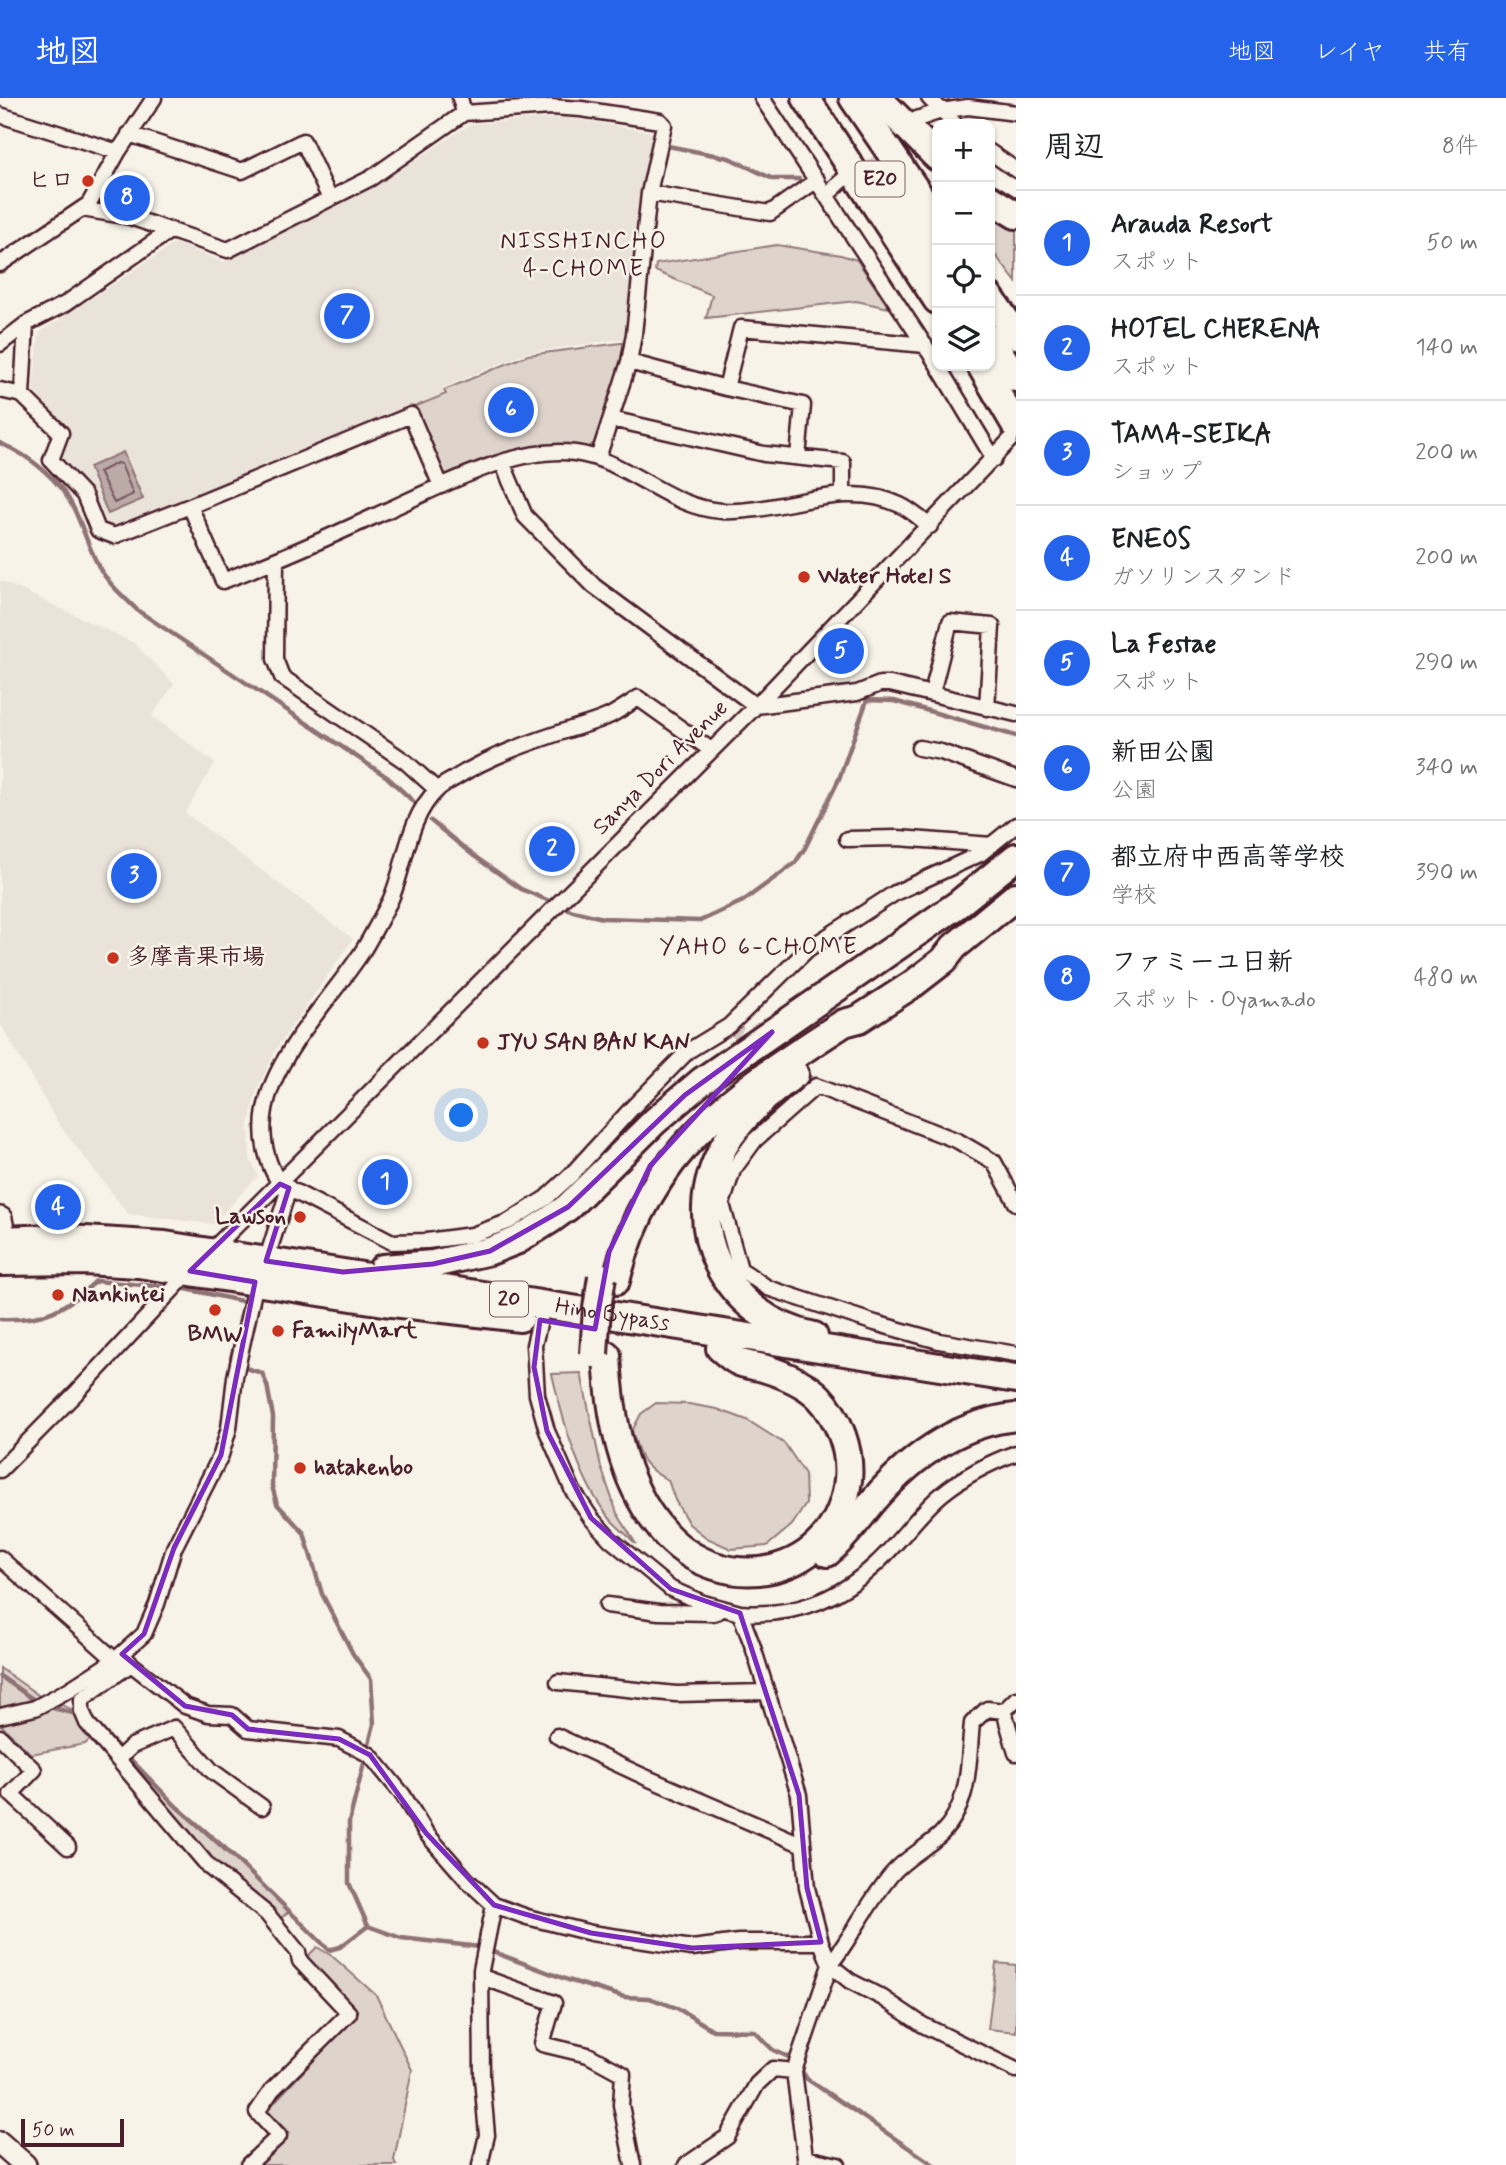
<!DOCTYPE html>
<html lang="ja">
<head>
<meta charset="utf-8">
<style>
  :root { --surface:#fff; --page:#f2f2f2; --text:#202124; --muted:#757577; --line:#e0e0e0; --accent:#2563eb }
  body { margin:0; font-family:Mynerve,"Klee One",sans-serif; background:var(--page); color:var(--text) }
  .controls { position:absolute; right:21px; top:21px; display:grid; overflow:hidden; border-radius:14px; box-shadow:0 2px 5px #0004 }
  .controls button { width:63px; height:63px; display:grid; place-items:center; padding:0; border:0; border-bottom:2px solid var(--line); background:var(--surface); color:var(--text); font:35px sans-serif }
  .scale { position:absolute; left:21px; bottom:18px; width:103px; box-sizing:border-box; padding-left:7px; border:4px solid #4a1f2b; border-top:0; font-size:19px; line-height:24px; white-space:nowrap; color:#4a1f2b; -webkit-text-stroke:5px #f7f3e8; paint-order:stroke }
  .you { position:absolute; left:462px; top:1018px; width:24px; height:24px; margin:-18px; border:5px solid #fff; border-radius:50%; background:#1a73e8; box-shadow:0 0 0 10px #1a73e833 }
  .badge { display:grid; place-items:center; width:46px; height:46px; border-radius:50%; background:var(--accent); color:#fff; font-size:23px; font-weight:700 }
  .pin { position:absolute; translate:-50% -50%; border:4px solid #fff; box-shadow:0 2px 7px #0006 }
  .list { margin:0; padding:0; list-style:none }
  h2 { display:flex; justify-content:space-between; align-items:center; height:91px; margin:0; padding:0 28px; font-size:30px }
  h2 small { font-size:23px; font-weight:400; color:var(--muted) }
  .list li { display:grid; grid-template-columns:46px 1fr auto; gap:21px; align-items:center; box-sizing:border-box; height:105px; padding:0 28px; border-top:2px solid var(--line) }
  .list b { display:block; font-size:26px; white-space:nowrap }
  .list p { margin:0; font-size:23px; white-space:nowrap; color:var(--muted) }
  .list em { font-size:23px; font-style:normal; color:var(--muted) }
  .icon { flex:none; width:38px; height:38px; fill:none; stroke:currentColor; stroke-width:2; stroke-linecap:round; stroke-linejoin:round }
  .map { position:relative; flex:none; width:1016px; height:2067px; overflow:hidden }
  header { display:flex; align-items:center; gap:42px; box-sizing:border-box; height:98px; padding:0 35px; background:var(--accent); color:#fff }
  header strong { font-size:33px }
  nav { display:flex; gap:38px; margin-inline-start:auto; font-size:24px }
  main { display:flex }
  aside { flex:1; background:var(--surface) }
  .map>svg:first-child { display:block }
</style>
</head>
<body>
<header>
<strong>地図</strong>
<nav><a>地図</a><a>レイヤ</a><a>共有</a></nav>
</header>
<main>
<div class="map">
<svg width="1016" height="2067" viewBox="0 0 1016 2067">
  <rect width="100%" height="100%" fill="#f7f3e8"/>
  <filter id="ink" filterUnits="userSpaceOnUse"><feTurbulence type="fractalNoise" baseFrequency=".0143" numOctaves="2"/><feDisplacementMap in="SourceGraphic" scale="14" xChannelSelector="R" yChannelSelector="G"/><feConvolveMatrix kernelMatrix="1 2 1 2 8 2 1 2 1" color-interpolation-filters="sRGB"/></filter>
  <g filter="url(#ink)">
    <path fill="#eae3da" d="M 564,19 L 652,34 L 639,102 L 625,240 L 526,255 L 442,290 L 444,295 L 116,433 L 104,429 L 90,393 L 61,364 L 59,354 L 68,333 L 33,292 L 39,235 L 175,145 L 224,164 L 388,80 L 470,26 Z
      M 0,482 L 134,545 L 174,586 L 152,618 L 215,665 L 185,715 L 353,841 L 276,951 L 257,992 L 249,1027 L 250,1060 L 258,1078 L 213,1126 L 128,1116 L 58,1025 L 0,925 Z"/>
    <path fill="#ded4cc" stroke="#947a7c" stroke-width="2" d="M 990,114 L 1016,127 L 1016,184 L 990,150 Z
      M 777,147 L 841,157 L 857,162 L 889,210 L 856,203 L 706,220 L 712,197 L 655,173 L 656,166 Z
      M 629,244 L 597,343 L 587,350 L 562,347 L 545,348 L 453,382 L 444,378 L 414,309 L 446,296 L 444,292 L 528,257 Z
      M 581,1275 L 601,1369 L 617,1415 L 636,1446 C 628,1438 620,1431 612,1423 C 580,1387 563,1323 552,1276 Z
      M 656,1305 L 689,1306 L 717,1311 L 747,1322 L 785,1346 L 805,1376 L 806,1406 L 792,1427 L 767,1448 L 731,1451 L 707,1440 L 689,1426 L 675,1402 L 668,1382 C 642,1369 640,1360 632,1333 L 641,1316 Z
      M 0,1570 L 41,1599 L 74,1612 L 82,1626 L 93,1639 L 85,1646 L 31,1656 L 0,1626 Z
      M 143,1674 C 189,1723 241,1766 289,1813 L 275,1826 L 233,1790 L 136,1680 Z
      M 317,1849 L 332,1858 L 376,1897 L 412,1972 L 394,2062 L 396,2067 L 255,2067 L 289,2035 L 267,2012 L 356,1918 L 304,1862 Z
      M 996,1865 L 1016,1867 L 1016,1934 L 988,1931 Z"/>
    <path fill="#bcaaa7" stroke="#8e7275" stroke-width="2" d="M 123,354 L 143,401 L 108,416 L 89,369 Z"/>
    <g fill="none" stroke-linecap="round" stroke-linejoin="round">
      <path stroke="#78575d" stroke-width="2" d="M 117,365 L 121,366 L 133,396 L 114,405 L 99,374 Z"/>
      <path stroke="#8e7275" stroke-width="4.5" d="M 668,48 L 729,60 L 773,81 L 799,81
        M 0,345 C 30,358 61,382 75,413 C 83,430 89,450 98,467 C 107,485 123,498 137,512 L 387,679 L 415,705
        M 431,723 L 474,758 L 521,791 L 573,813 L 603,820 L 700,823 L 743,803 L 795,765 L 805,750 L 839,681 L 867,602 L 894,603 L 1016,638
        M 186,1191 L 246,1204 L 245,1208
        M 0,1221 C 44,1223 64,1212 96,1183 L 166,1189
        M 231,1260 L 239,1230
        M 242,1269 L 262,1275 L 267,1287 L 273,1319 L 272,1388 L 277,1406 L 304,1435 L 322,1496 L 353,1556 L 371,1581 L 374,1626 L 349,1724 L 349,1785 L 368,1828 L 401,1840 L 480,1849 L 568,1882 L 624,1899 L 649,1900 L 677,1910 L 713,1932 L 754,1933 L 773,1952 L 795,1962
        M 0,1578 L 37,1604
        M 45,1608 L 81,1617
        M 99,1629 L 177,1709 L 226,1751 L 329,1852 L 340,1849 L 368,1828
        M 800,1970 L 807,1981 L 934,2067"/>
      <path stroke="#d4c9c2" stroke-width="14" stroke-dasharray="14 7" stroke-linecap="butt" d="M 853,82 L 919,34
        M 729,928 L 816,988"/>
      <defs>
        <path id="street" d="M 460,0 L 464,15
          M 762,0 L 937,266
          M 929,0 L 955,26
          M 0,17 L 118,54
          M 917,21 L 941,13 L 968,9 L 1016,15
          M 129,36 L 242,73 L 303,43 L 330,101
          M 990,54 L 1016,72
          M 649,95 L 770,115 L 817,82
          M 827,97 L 847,78
          M 82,111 L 130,119 L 228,152 L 371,80 L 464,15 L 551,9 L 581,11 L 660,23 L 664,27 L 649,95 L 634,236 L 629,264 L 598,360
          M 0,166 L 89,106 L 118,54 L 154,0
          M 0,246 L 26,226 L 65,206 L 171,132
          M 629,264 L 726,290 L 741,230 L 925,247
          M 938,268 L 994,361
          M 726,290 L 803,307 L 798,359
          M 0,292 L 22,297 L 61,335 L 51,362 L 84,397 L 98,432 L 114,438 L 190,408 L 223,483 C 275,463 325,441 375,418 C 430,394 515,346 575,355 C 628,362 668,410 722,413 C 781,416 843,380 900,407 C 911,412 920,421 930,428
          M 22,297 L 26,226
          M 611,321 L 764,356 L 843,364 L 843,397
          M 502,364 L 525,418 L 594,488 L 756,608 L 857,595 L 880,586 L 890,586 L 1016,616
          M 190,408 L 411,317 L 441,388
          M 276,462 L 275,561 L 282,579 L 406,664 L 437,692
          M 932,595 L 950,524 L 992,528 L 987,610
          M 919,650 L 941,654 L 1016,681
          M 711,652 L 638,600 C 629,606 620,612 611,617 C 599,623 584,627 571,631 C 531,644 490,658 455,680 C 449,684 441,687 437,692 C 407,720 406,768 390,803 C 381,820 372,838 362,854 C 318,922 225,999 280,1086 L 392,1144 L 427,1143 L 472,1137 L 508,1124 L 546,1100 L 571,1077 L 631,1011 L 688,953 L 729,928 L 808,851 L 895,795 L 980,756 L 1016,727
          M 847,741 L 898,740 L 992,747
          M 1016,1105 L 994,1064 L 958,1043 L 816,988 L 755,1042 L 733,1072 L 722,1106 L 740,1171 L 768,1190 L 875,1225 L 939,1243 L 1016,1256
          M 210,1154 L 756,608 L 1010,342
          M 266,1163 L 289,1090
          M 540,1222 L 534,1247 L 537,1297 L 547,1333 L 573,1393 L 591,1420 L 610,1441 L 671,1491 L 703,1505 L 740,1515
          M 0,1372 L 76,1295 L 190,1173
          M 0,1460 L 115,1562
          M 607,1507 L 659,1514 L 713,1515 L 719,1513
          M 122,1556 L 131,1566 L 82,1601 L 82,1613 L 87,1625 L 209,1769 L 267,1816 L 298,1854 L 300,1863 L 349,1915 L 272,1992 L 257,2014 L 279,2038 L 248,2067
          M 131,1566 L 185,1608 L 208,1616 L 232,1617 L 248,1631 L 339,1641 L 370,1657 L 403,1697 L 426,1735 L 467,1782 L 494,1807
          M 558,1584 L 676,1596 L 766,1594
          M 1016,1601 L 1004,1613 L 1016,1655
          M 1004,1613 L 987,1611 L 972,1625 C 968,1664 971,1706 941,1736 C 925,1751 905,1760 891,1777 C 868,1805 852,1838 830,1867 L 850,1883 L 883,1900 L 923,1927 L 1016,1972
          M 0,1618 L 35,1610 L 70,1591 L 115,1562 L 144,1536 L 157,1506 L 174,1450 L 221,1357 L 229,1330 L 235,1279 L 256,1184
          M 557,1638 L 645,1679 L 803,1747
          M 0,1639 L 34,1672 L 11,1696 L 68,1749
          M 118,1661 L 132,1648 L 174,1630 L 212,1673 L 262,1709
          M 482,1879 L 554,1905 L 542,1946 L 588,1957 L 623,1976 L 621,2007 L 633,2067
          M 805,2060 L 838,2067
          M 480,2067 L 487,2037 L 482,1980 L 481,1872 L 494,1807 L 527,1819 L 591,1835 L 692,1850 L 739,1844 L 821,1844
          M 686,2067 L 727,2039 L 757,1986 L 773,1971 L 794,1973
          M 806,2067 L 794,1973 L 830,1867 L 821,1844 L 807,1790 L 799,1697 L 753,1549 L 740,1515 C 793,1519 837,1503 876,1466 C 899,1445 917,1417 942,1396 C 964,1378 989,1365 1016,1355"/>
        <path id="secondary" d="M 0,2045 L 25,2067"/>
        <path id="primary" d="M 0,1121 L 4,1142 L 0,1154"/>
        <g id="highway">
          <path d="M 806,0 L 937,202"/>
          <path d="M 853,0 L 937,123"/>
          <path d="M 878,0 L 937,59"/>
          <path d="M 880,81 L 937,163"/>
          <path d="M 990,101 L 1016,117"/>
          <path d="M 990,199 L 1016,237"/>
          <path d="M 990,240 L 1016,280"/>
          <path d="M 981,268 L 1016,328"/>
          <path d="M 795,976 C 768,996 741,1018 724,1048 C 678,1129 724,1219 814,1238"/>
          <path id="s1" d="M 0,1142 L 53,1140 L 165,1147 L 1016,1281"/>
          <path d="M 0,1164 L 84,1163 L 138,1166 L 384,1204 L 520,1220"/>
          <path d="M 383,1170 L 433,1166 L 490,1153 L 518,1142 L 550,1122 L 568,1109 L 655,1023 L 702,983 L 957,807 L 1016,759"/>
          <path d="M 616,1183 C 649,1049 736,995 844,925 L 859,921 L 913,886 L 944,862 L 954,849 L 1016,798"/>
          <path d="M 607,1257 C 610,1317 621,1384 661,1431 C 722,1504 837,1480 848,1382 C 851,1353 839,1320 819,1299 C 804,1284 783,1276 763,1270 C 755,1268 744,1267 737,1263 C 731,1260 726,1255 720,1250"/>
          <path d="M 827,1455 C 846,1439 859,1420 874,1402 C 911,1359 958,1325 1016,1319"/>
        </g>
      </defs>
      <use href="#street" stroke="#4a1f2b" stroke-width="19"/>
      <use href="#secondary" stroke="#4a1f2b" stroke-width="26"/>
      <use href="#primary" stroke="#4a1f2b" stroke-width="28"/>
      <use href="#highway" stroke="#4a1f2b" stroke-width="32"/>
      <use href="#street" stroke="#f7f3e8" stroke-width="14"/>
      <use href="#secondary" stroke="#f7f3e8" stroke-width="21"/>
      <use href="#primary" stroke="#f7f3e8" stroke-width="23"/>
      <use href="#highway" stroke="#f7f3e8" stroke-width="26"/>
      <defs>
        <path id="highway-bridge" d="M 594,1256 L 597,1210 L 602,1179"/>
      </defs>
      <use href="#highway-bridge" stroke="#4a1f2b" stroke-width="32" stroke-linecap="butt"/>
      <use href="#highway-bridge" stroke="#f7f3e8" stroke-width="26"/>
    </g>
  </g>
  <path fill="none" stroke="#7b2cbf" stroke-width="5" stroke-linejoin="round" d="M 772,934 L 650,1068 L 609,1154 L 595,1231 L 540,1222 L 534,1269 L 547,1333 L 591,1420 L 671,1491 L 740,1515 L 799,1697 L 807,1790 L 821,1844 L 692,1850 L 591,1835 L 494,1807 L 426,1735 L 370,1657 L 339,1641 L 248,1631 L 232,1617 L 185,1608 L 122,1556 L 144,1536 L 174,1450 L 221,1357 L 255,1184 L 190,1173 L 280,1086 L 289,1090 L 266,1163 L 343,1174 L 433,1166 L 490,1153 L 568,1109 L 685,997 Z"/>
  <g fill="#c8321e" stroke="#f7f3e8" stroke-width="2.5">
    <circle cx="88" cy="83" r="7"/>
    <circle cx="804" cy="479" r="7"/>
    <circle cx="113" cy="860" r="7"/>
    <circle cx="483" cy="945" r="7"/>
    <circle cx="300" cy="1119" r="7"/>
    <circle cx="58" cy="1197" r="7"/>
    <circle cx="215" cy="1212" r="7"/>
    <circle cx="278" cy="1233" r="7"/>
    <circle cx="300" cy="1370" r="7"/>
  </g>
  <g text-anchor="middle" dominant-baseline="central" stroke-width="5" stroke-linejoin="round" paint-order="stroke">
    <g fill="#f7f3e8" stroke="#7e5f64" stroke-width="2">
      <rect x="855.5" y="63.5" width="49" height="35" rx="5"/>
      <rect x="490" y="1183.5" width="38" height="35" rx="5"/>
    </g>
    <g font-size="21" font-weight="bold" fill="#4a1f2b">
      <text x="880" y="81">E20</text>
      <text x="509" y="1201">20</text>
    </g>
    <g font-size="23" font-weight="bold" fill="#4a1f2b" stroke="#f7f3e8" text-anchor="start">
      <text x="74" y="83" text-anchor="end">ヒロ</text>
      <text x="818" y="479">Water Hotel S</text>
      <text x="127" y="860">多摩青果市場</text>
      <text x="497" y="945">JYU SAN BAN KAN</text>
      <text x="286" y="1119" text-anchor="end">Lawson</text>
      <text x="72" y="1197">Nankintei</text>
      <text x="292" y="1233">FamilyMart</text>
      <text x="215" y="1237" text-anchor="middle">BMW</text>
      <text x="314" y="1370">hatakenbo</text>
    </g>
    <g font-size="23" fill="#4a1f2b" stroke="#f7f3e8">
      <text transform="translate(661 670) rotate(-45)">Sanya Dori Avenue</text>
      <text stroke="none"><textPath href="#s1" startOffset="618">Hino Bypass</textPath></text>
    </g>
    <g font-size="24" letter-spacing="2" fill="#4a1f2b" stroke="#f7f3e8">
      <text x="584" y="143">NISSHINCHO<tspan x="584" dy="28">4-CHOME</tspan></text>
      <text x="759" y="849">YAHO 6-CHOME</text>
    </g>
  </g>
</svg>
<div class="controls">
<button>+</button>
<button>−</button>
<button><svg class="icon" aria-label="locate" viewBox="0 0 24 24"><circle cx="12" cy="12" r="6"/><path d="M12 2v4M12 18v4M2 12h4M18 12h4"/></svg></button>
<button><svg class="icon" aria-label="layers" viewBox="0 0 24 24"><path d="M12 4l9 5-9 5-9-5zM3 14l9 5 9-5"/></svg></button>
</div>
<div class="scale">50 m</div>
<div class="you"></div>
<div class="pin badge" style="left:385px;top:1084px">1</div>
<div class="pin badge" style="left:552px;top:751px">2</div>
<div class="pin badge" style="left:134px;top:778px">3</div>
<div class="pin badge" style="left:58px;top:1109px">4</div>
<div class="pin badge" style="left:841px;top:553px">5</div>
<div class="pin badge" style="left:511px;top:312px">6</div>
<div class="pin badge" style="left:347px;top:218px">7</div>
<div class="pin badge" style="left:127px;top:100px">8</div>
</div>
<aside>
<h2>周辺<small>8件</small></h2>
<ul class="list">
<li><span class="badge">1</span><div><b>Arauda Resort</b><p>スポット</p></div><em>50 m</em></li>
<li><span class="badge">2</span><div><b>HOTEL CHERENA</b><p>スポット</p></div><em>140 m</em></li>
<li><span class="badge">3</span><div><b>TAMA-SEIKA</b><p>ショップ</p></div><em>200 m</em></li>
<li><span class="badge">4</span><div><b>ENEOS</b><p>ガソリンスタンド</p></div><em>200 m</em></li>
<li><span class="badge">5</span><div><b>La Festae</b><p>スポット</p></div><em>290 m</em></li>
<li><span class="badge">6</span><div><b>新田公園</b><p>公園</p></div><em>340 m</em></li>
<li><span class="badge">7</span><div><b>都立府中西高等学校</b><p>学校</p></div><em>390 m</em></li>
<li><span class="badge">8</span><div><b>ファミーユ日新</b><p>スポット · Oyamado</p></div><em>480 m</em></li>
</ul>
</aside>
</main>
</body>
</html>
